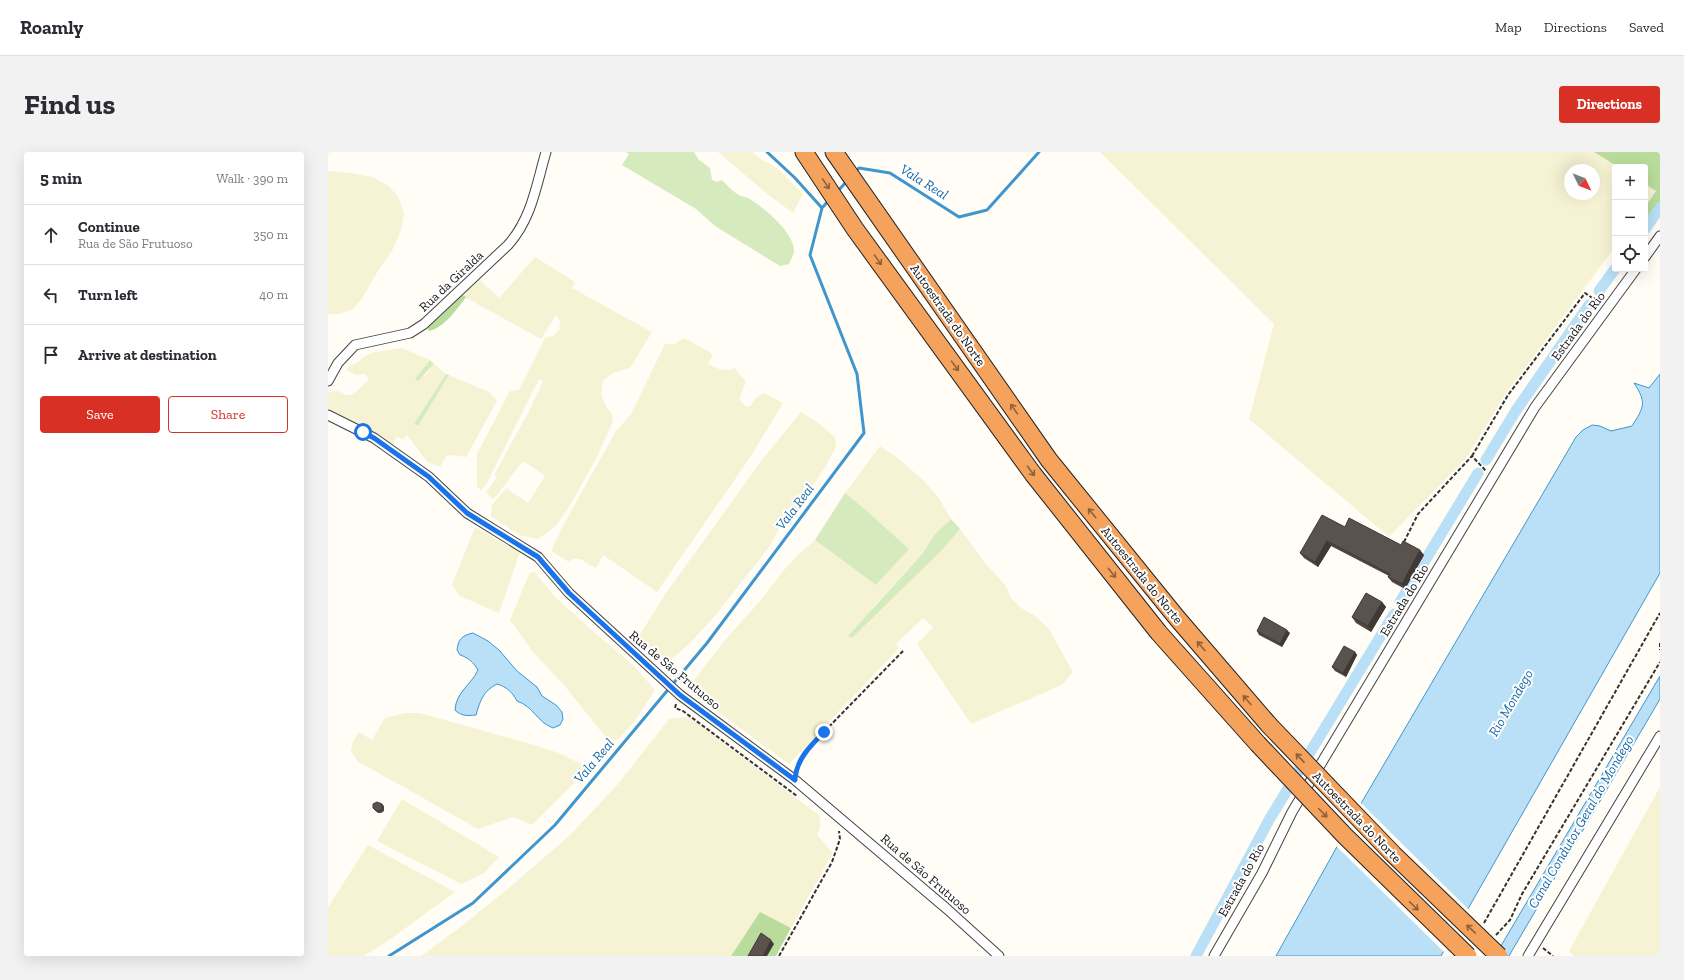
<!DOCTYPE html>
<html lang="en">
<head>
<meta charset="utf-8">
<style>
  :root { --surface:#fff; --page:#f2f2f3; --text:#2b2b33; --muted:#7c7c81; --line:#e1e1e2; --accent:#d93025 }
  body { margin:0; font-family:"Zilla Slab",serif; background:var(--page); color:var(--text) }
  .controls { position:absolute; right:12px; top:12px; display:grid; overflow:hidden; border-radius:4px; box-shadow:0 4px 16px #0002 }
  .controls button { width:36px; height:36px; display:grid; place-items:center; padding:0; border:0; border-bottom:1px solid var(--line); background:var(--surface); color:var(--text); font:20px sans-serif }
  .compass { position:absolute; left:1236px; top:12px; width:36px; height:36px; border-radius:50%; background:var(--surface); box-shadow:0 4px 16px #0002; rotate:133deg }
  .stop { position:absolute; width:12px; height:12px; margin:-9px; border:3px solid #1a73e8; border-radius:50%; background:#fff }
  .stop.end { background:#1a73e8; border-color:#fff; box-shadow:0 1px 4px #0008 }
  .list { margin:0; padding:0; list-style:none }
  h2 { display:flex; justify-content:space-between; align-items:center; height:52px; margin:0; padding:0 16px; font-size:17px }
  h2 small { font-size:13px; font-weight:400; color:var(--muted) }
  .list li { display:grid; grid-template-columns:26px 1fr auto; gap:12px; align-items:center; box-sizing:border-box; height:60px; padding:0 16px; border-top:1px solid var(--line) }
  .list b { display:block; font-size:15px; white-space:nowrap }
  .list p { margin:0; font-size:13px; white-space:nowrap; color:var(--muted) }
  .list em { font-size:13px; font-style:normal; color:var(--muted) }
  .actions { display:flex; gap:8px; padding:12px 16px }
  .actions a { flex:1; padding:9px 0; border:1px solid var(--accent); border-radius:4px; text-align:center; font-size:14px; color:var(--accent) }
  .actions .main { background:var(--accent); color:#fff }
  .icon { flex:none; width:22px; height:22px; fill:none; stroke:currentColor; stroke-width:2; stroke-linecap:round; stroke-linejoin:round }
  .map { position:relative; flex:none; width:1332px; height:804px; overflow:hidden; border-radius:4px }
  header { display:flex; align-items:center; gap:24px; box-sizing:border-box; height:56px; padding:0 20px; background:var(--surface); border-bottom:1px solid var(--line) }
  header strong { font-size:19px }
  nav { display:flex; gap:22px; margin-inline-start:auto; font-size:14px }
  .intro { display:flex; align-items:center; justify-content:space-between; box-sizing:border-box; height:96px; padding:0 24px }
  h1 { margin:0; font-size:28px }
  .button { padding:10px 18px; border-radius:4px; background:var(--accent); color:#fff; font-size:14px; font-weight:700 }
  main { display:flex; gap:24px; padding:0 24px }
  aside { flex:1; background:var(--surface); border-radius:4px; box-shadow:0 4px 16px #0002 }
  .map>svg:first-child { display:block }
</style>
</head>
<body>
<header>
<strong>Roamly</strong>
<nav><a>Map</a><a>Directions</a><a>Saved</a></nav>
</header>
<div class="intro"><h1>Find us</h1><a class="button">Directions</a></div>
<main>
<aside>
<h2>5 min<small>Walk · 390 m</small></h2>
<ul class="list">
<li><svg class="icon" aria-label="ahead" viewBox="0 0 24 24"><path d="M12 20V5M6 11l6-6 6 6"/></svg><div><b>Continue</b><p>Rua de São Frutuoso</p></div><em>350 m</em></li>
<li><svg class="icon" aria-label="left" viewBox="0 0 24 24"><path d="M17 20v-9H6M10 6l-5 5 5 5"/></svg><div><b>Turn left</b></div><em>40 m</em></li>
<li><svg class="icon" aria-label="arrive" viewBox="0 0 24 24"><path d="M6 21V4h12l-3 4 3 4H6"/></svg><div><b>Arrive at destination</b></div></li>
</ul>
<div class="actions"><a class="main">Save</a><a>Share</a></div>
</aside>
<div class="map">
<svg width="1332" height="804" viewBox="0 0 1332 804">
  <rect width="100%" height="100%" fill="#fffdf5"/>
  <path fill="#f6f3d4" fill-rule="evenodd" d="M 390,0 L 424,0 L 434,8 L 449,16 L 475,42 L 465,61 L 442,44 Z
    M 772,0 L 1266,0 L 1290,15 L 1287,15 L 1287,95 L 1178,241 L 1139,305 L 1061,385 L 921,267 L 946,172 ZM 1242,18 L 1266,18 L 1266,42 L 1242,42 Z
    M 0,19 L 24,21 L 44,25 L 61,34 L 70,45 L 76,61 L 73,78 L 64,99 L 50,119 L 33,148 L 24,158 L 10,162 L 0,162 Z
    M 1317,32 L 1328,39 L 1317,55 Z
    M 207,105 L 247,130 L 244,136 L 324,180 L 302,216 L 285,221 L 275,229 L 273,243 L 279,256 L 283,260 L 285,269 L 269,305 L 242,353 L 228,374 L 210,387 L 191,383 L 163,364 L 164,353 L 178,336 L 200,351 L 217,324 L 195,309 L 169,343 L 165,347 L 158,340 L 169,325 L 166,323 L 201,259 L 215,229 L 211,227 L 159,331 L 153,339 L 149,334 L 149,302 L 182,239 L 191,238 L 217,186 L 225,184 L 231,178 L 232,169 L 228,163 L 213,187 L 133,143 L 150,126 L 171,146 Z
    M 356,186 L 385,202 L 380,212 L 391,217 L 400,218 L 407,216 L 418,230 L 413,242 L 412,248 L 418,255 L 422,254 L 428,246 L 436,241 L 455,251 L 423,304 L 329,440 L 275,403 L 268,416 L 252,407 L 245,407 L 241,410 L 223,399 L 236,372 L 288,279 L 303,262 L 337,192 L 347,192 Z
    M 74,196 L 102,208 L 87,227 L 98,223 L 106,212 L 118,222 L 86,272 L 90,274 L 121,223 L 161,240 L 169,249 L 138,305 L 123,303 L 118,304 L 112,315 L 99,310 L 79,283 L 75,288 L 69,285 L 63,293 L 21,268 L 0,260 L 0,240 L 10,239 L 18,243 L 23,243 L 28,240 L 39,229 L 40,225 L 37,222 L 28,223 L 18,218 L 22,213 L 27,212 L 37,204 L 47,200 Z
    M 473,260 L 493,273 L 507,285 L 508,295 L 496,317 L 479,343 L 452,375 L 441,395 L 387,464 L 362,491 L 346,505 L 338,509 L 333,508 L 327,505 L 311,484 L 338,441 L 433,309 Z
    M 552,294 L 569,305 L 596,329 L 611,346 L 623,367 L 606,383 L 595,401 L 547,453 L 524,486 L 612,400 L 632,377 L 658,412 L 678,434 L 683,446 L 693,456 L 706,463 L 721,477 L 745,520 L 734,533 L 643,572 L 589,492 L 605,475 L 595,466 L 568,492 L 571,496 L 461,612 L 359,537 L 397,488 L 432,449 L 455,419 L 470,403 L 487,388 L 548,433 L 581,397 L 539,359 L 517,341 Z
    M 147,375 L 192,400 L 171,461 L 132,444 L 124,433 Z
    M 206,419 L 227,445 L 267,481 L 306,514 L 327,538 L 307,569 L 289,588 L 279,587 L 236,533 L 204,499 L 182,468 L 201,422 Z
    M 77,561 L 92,561 L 203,592 L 231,601 L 261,616 L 204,673 L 185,665 L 150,677 L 29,609 L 23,599 L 25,589 L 31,580 L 44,588 L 57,566 Z
    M 361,565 L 492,664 L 492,677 L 489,683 L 505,701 L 463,776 L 432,760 L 403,804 L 93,804 L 134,774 L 184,733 L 242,683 L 290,632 L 341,567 Z
    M 1332,635 L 1332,804 L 1246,804 L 1241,799 Z
    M 74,647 L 171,705 L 156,721 L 133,732 L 49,689 Z
    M 40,693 L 127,740 L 64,786 L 36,804 L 0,804 L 0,755 Z"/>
  <path fill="#d5ebbd" d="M 298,0 L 366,0 L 371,8 L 382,16 L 384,28 L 389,30 L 394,28 C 400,34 406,41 413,44 C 416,45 419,45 422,47 C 437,57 467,81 466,100 C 465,104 463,108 461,112 L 452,114 L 387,74 L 368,57 L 294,13 L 301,2 Z
    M 102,208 L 106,212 L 90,229 L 87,227 Z
    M 118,222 L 121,223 L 90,274 L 86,272 Z
    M 517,341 L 539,359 L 581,397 L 548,433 L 487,388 Z
    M 623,367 L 632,377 L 612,400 L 524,486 L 520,484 L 595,401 L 606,383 Z"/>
  <path fill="#b9dc9c" d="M 1266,0 L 1332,0 L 1332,55 L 1326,64 L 1317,67 L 1317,55 L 1328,39 L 1317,32 L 1317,15 L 1290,15 Z
    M 133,142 L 138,145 C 129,157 116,176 101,179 L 99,175 Z
    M 432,760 L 463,776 L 448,804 L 403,804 Z"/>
  <path fill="#b9e0f7" stroke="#3f96cf" d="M 1332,222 L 1332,421 L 1113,804 L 948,804 L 1035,648 L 1248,285 L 1255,278 L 1264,273 L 1272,274 L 1283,279 L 1304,274 C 1316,255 1319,251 1306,231 L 1321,236 Z
    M 145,481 L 160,489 L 171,498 L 189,519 L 209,535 L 214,544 L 228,553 L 234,560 L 235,567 L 232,573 L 225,576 C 209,570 206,555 189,549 C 184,540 179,535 169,532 C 155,539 152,549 148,563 C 139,564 133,564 127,558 C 128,540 143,533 150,518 C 145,510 141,506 132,503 L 129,498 C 130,487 135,483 145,481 Z
    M 1332,524 L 1332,547 L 1185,797 L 1181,804 L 1167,804 Z"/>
  <path fill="#fffdf5" d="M 1032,650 L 1141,758 L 1117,801 L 1008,694 Z"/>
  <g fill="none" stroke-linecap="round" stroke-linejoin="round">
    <path stroke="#3f96cf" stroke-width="3" d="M 439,0 L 467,26 L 494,56
      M 527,20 L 531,16 L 562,21 L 631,65 L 659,58 L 711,0
      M 509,40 L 519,29
      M 61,804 L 145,751 L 227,673 L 379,491 L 536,281 L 529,222 L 482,103 L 494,56 L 501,48"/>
    <path stroke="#b9e0f7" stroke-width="11" d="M 1317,77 L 1332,56
      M 1271,139 L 1287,117
      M 1158,308 L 1187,260 L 1261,153
      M 1072,450 L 1150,321
      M 868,804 L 941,668 L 1066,462"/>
    <defs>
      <path id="minor" d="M 1317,105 L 1332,84
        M 0,229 L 10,211 L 27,193 L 82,181 L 96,172 L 180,93 C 204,66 208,34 218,0
        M 0,263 L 46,286 L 101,325 L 139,361 L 210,405 L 241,441 L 352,543 L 467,628 L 619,757 L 671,804
        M 886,804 L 934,721 L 964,660 L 1207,255 L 1308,117
        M 1200,804 L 1332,584"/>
      <path id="motorway" d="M 476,0 L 527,77 L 705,322 L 831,481 L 930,592
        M 506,0 L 721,308 L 849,466 L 941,573"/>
    </defs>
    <use href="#minor" stroke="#444" stroke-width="11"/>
    <use href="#motorway" stroke="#222" stroke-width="19"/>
    <path stroke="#333" stroke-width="2" stroke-dasharray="4 2" stroke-linecap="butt" d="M 1144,304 L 1180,243 L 1257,141 L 1272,151
      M 1076,390 L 1090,362 L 1144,304 L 1158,319
      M 1332,491 L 1332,498
      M 348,552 L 347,556 L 355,559 L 469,644
      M 468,617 L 474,605 L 486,590 L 576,498
      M 1156,771 L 1332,461
      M 1168,783 L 1182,768 L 1194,742 L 1332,510
      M 1215,796 L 1225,804
      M 451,804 L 504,710 L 512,687 L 511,679"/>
    <use href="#minor" stroke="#fff" stroke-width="9"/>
    <use href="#motorway" stroke="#f5a25d" stroke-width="17"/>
    <defs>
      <path id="motorway-bridge" d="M 941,573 L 1065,702 L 1171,804
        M 930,592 L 1017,684 L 1140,804"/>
    </defs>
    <use href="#motorway-bridge" stroke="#222" stroke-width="19" stroke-linecap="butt"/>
    <use href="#motorway-bridge" stroke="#f5a25d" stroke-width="17"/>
  </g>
  <path fill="#4d4742" d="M 1017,375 L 1073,393 L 1096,403 L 1077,437 L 1064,430 L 1060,425 L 1061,424 L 1003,394 L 990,415 L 976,406 L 972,401 Z
    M 1054,450 L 1058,455 L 1043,480 L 1028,471 L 1024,465 Z
    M 929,479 L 962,481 L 954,495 L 931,483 Z
    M 1027,500 L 1029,503 L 1018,525 L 1007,519 L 1004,515 Z
    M 54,652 L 56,654 L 56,659 L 53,661 L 50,661 L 45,656 Z"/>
  <path fill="#3f3936" d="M 999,389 L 1003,394 L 990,415 L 987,410 Z
    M 1092,398 L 1096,403 L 1077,437 L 1074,432 Z
    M 1054,450 L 1058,455 L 1043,480 L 1040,474 Z
    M 959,478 L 962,481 L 954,495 L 952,492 Z
    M 1027,500 L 1029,503 L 1018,525 L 1015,521 Z
    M 443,788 L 446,792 L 439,804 L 435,804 Z"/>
  <path fill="#5a524d" stroke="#3f3936" d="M 994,363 L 1017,375 L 1021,366 L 1073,393 L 1075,389 L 1092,398 L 1074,432 L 1060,425 L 1062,422 L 999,389 L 987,410 L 972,401 Z
    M 1038,441 L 1054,450 L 1040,474 L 1024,465 Z
    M 936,465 L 959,478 L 952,492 L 929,479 Z
    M 1016,494 L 1027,500 L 1015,521 L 1004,515 Z
    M 49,650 L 54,652 L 54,657 L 52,659 L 48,659 L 45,656 L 45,652 Z
    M 433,781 L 443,788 L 435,804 L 420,804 Z"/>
  <defs><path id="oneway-shaft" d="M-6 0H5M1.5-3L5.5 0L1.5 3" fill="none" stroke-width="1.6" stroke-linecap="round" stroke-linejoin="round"/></defs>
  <g stroke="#8e613b">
    <use href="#oneway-shaft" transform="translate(498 32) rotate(56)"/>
    <use href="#oneway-shaft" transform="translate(550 108) rotate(54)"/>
    <use href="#oneway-shaft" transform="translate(627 214) rotate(54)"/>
    <use href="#oneway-shaft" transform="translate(686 257) rotate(-125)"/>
    <use href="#oneway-shaft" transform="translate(703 319) rotate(53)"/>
    <use href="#oneway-shaft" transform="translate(764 361) rotate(-129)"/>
    <use href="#oneway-shaft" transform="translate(784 421) rotate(52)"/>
    <use href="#oneway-shaft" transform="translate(873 494) rotate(-131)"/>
    <use href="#oneway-shaft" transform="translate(919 548) rotate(-131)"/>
    <use href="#oneway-shaft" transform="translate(972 606) rotate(-133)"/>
    <use href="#oneway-shaft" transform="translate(995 661) rotate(46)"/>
    <use href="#oneway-shaft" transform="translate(1086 754) rotate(44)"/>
    <use href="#oneway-shaft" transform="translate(1143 777) rotate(-137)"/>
  </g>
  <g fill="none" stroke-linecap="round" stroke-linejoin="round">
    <path stroke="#1a73e8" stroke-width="5" d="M 35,280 L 46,286 L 101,325 L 139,361 L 210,405 L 241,441 L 352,543 L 467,628 C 468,608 482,594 496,580"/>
  </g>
  <g text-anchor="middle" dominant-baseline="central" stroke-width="4" stroke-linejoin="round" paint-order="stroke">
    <g font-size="13" fill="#111" stroke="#fff">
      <text transform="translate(123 129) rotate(-43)">Rua da Giralda</text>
      <text transform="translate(620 163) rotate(55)">Autoestrada do Norte</text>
      <text transform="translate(1250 174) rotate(-54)">Estrada do Rio</text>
      <text transform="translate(814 423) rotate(51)">Autoestrada do Norte</text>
      <text transform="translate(1076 448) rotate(-59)">Estrada do Rio</text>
      <text transform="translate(347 518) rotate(40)">Rua de São Frutuoso</text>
      <text transform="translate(1029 665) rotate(46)">Autoestrada do Norte</text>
      <text transform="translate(598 722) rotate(41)">Rua de São Frutuoso</text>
      <text transform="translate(913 728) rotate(-61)">Estrada do Rio</text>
    </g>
    <g font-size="14" font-style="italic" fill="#1768a6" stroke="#fff">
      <text transform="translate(596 30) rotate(32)">Vala Real</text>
      <text transform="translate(467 355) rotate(-53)">Vala Real</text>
      <text transform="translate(1183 551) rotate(-60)">Rio Mondego</text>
      <text transform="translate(266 609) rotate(-50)">Vala Real</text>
      <text transform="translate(1253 670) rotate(-60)">Canal Condutor Geral do Mondego</text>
    </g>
  </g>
</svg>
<div class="controls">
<button>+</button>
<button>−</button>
<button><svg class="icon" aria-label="locate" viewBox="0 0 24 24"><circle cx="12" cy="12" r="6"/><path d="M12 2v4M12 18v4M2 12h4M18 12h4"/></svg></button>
</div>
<svg class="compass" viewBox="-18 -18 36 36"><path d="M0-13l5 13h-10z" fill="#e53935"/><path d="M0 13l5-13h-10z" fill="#7c7c81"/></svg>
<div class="stop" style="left:35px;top:280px"></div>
<div class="stop end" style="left:496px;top:580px"></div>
</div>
</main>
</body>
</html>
